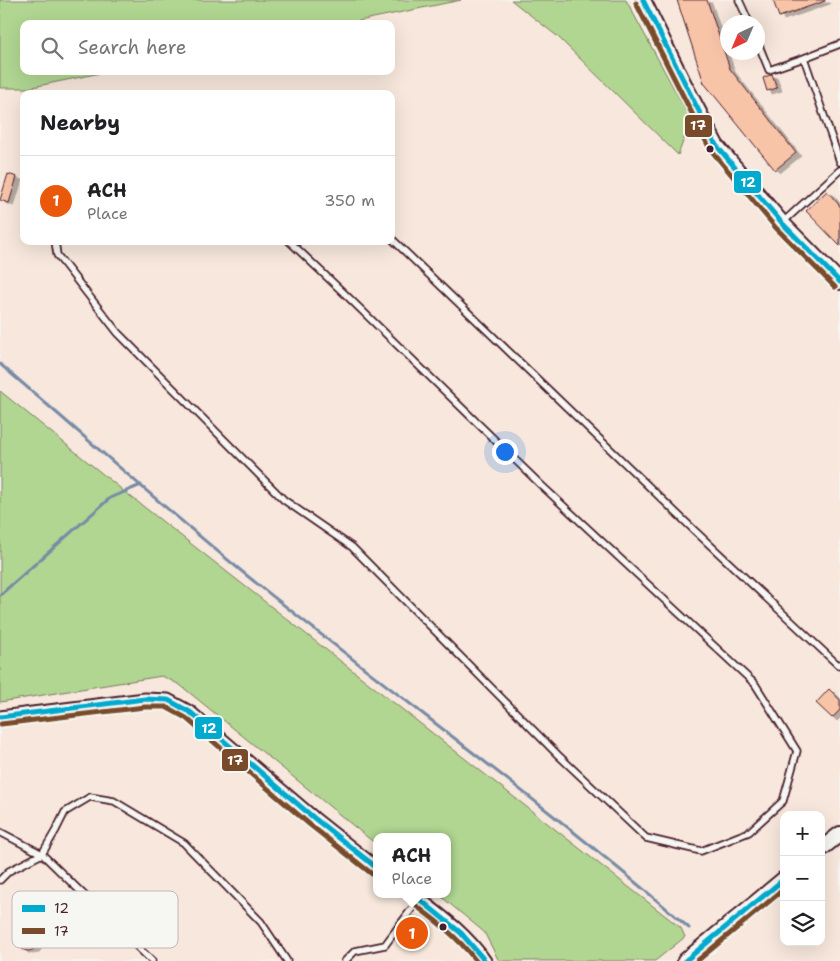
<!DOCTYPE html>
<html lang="en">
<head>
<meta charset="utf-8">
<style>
  :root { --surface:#fff; --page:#f6f6f6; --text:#202124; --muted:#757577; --line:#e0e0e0; --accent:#ea580c }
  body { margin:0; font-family:"Shantell Sans",sans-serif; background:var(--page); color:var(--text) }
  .controls { position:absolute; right:15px; bottom:15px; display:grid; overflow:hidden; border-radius:10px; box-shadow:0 5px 20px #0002 }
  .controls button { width:45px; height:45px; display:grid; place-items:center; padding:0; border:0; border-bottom:1px solid var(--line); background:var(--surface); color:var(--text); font:25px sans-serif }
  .compass { position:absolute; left:720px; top:15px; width:45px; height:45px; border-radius:50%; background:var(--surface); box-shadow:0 5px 20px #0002; rotate:224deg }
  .you { position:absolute; left:504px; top:451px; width:18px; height:18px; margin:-12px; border:4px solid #fff; border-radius:50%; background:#1a73e8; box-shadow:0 0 0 8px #1a73e833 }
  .badge { display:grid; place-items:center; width:32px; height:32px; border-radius:50%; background:var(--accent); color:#fff; font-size:16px; font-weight:700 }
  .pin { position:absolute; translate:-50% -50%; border:2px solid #fff; box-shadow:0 1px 5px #0006 }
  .popup { position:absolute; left:373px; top:833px; width:78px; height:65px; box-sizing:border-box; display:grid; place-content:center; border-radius:10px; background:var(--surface); filter:drop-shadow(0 1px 4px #0005); font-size:16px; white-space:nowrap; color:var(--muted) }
  .popup b { font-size:19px; color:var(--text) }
  .popup::after { content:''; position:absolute; left:50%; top:100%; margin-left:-10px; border:10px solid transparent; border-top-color:var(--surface) }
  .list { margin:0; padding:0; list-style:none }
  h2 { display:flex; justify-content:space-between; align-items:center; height:65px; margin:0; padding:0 20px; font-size:21px }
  h2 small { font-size:16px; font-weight:400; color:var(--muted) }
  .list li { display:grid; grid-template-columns:32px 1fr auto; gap:15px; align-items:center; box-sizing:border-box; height:90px; padding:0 20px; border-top:1px solid var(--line) }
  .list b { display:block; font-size:19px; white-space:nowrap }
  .list p { margin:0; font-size:16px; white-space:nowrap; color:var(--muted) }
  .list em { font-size:16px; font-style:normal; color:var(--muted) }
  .icon { flex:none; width:28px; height:28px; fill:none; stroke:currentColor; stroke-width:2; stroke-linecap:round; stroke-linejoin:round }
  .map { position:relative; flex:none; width:840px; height:961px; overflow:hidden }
  .search { position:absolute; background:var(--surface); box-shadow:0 5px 20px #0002; left:20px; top:20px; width:375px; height:55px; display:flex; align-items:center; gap:12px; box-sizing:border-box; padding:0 18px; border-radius:10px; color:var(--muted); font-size:19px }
  .panel { position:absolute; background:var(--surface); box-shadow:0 5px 20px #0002; left:20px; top:90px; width:375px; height:155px; border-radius:10px }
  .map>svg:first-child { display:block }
</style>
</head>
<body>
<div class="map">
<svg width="840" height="961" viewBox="0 0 840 961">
  <defs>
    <filter id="shadow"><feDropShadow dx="5" dy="3" stdDeviation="0" flood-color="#0004"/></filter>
  </defs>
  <rect width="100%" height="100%" fill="#f6f6f2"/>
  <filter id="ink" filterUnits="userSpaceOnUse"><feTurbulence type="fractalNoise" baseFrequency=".02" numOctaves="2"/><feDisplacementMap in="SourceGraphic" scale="10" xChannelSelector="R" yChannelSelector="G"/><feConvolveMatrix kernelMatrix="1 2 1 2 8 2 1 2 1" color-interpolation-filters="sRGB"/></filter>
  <g filter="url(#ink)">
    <path fill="#f7e7dc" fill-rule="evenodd" d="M 0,0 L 840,0 L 840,961 L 0,961 ZM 728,22 L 758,22 L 758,52 L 728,52 ZM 24,24 L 391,24 L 391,71 L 24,71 ZM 24,94 L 391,94 L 391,241 L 24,241 ZM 784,815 L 821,815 L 821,942 L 784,942 ZM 377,837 L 447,837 L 447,894 L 377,894 Z"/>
    <path fill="#b0d691" stroke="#7d7a5e" d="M 0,0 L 461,0 L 344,24 L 24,24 L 24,71 L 110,71 L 28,88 L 0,88 Z
      M 511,0 L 626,0 L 691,120 L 678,155 L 557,36 Z
      M 0,391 L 125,492 L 681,928 L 685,937 L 655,961 L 499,961 L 484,932 L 438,894 L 447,894 L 447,837 L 377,837 L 377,845 L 180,685 L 162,676 L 0,702 Z"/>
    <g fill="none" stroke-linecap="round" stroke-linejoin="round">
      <path stroke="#788ba6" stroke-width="3" d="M 0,364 C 82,434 162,506 245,574 C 392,693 546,804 689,928
        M 0,595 L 110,498 L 141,485"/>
    </g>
    <path fill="#f8c4a8" stroke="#4a1f2b" filter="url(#shadow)" d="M 677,0 L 707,0 L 730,69 L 796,153 L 775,170 L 704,83 Z
      M 773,0 L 825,0 L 825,1 L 779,17 Z
      M 772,74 L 777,88 L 767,91 L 763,78 Z
      M 8,174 L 17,177 L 9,203 L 0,200 Z
      M 827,191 L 840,206 L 840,246 L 806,211 Z
      M 829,689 L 840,700 L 840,710 L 832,718 L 816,703 Z
      M 416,922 L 423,929 L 408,944 L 401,936 Z
      M18 941a10 10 0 1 1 20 0a10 10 0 1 1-20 0Z"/>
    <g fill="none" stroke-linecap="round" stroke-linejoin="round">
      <defs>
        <path id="service" d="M 739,0 L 749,22
          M 758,43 L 769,70 L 804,58
          M 840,44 L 804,58 L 840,162
          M 782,223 L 840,170
          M 391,238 L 694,530 L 838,665 L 840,664
          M 55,241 L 57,255 L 118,333 L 284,500 L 352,547 L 558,755 L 646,838 L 701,851 L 749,832 L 783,801 L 797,751 L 755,684 L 540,484 L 346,295 L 289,241
          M 0,832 L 42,854 L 152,961
          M 0,880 L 9,871 L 42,854 L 56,830 L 65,812 L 90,797 L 114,801 L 184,843 L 261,922 L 287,961
          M 345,961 L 355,951 L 385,945 L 419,899"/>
        <path id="minor" d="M 0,717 L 145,699 L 168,700 L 190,712 L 314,818 L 377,868
          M 413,894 C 439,914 466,933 485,961"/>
        <path id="tertiary" d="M 643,0 L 684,84 L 716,145 L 782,223 L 840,282
          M 821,849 L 840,834
          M 685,961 L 784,879"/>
      </defs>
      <use href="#service" stroke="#4a1f2b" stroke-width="9"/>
      <use href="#minor" stroke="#4a1f2b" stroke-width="15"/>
      <use href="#tertiary" stroke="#4a1f2b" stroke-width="18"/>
      <use href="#service" stroke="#f6f6f2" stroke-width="5.5"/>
      <use href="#minor" stroke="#f6f6f2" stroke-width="11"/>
      <use href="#tertiary" stroke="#f6f6f2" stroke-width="14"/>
      <defs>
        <path id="bus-1" d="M 643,0 L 716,145 L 782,223 L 840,282
          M 0,717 L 145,699 L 168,700 L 190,712 L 314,818 L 377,868
          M 413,894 L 461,933 L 485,961
          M 685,961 L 784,879"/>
        <path id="bus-2" d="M 636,3 L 710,149 L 776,228 L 835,287
          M 1,724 L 145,707 L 166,707 L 186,718 L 309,824 L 372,874
          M 408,900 C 433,918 457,936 476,961
          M 697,961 L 784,889"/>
      </defs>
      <use href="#bus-1" stroke="#f6f6f2" stroke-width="9"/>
      <use href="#bus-2" stroke="#f6f6f2" stroke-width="9"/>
      <use href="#bus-1" stroke="#00a9ce" stroke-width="5"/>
      <use href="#bus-2" stroke="#7a4b2a" stroke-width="5"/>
    </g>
  </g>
  <g fill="#4a1f2b" stroke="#f6f6f2" stroke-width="2">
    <circle cx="710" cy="149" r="4.5"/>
    <circle cx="443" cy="927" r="4.5"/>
  </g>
  <rect x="12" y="891" width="166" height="57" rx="8" fill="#f6f6f2" stroke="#c2b6b6" stroke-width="1"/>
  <rect x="22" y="905" width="23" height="7" fill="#00a9ce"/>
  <rect x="22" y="928" width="23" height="6" fill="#7a4b2a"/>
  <g font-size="14" fill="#4a1f2b">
    <text x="54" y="913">12</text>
    <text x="54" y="936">17</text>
  </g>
  <g stroke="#f6f6f2" stroke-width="2">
    <rect x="684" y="114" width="29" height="24" rx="5" fill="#7a4b2a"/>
    <rect x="733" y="170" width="29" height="24" rx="5" fill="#00a9ce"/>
    <rect x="194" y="716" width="29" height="24" rx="5" fill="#00a9ce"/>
    <rect x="221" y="748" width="28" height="24" rx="5" fill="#7a4b2a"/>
  </g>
  <g font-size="14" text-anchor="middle" font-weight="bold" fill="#fff">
    <text x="698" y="130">17</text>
    <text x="748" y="187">12</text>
    <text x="209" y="733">12</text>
    <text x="235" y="765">17</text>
  </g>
</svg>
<div class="controls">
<button>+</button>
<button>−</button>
<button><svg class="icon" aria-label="layers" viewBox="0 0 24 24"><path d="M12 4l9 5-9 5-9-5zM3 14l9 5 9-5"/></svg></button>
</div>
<svg class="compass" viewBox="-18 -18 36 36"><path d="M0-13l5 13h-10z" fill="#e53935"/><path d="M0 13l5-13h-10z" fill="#757577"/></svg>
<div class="you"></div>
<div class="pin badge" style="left:412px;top:933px">1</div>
<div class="popup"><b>АСН</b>Place</div>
<div class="search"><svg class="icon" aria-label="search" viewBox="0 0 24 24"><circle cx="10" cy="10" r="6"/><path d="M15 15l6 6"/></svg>Search here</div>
<section class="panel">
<h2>Nearby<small></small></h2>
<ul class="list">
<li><span class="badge">1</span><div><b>АСН</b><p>Place</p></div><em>350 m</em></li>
</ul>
</section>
</div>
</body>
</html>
